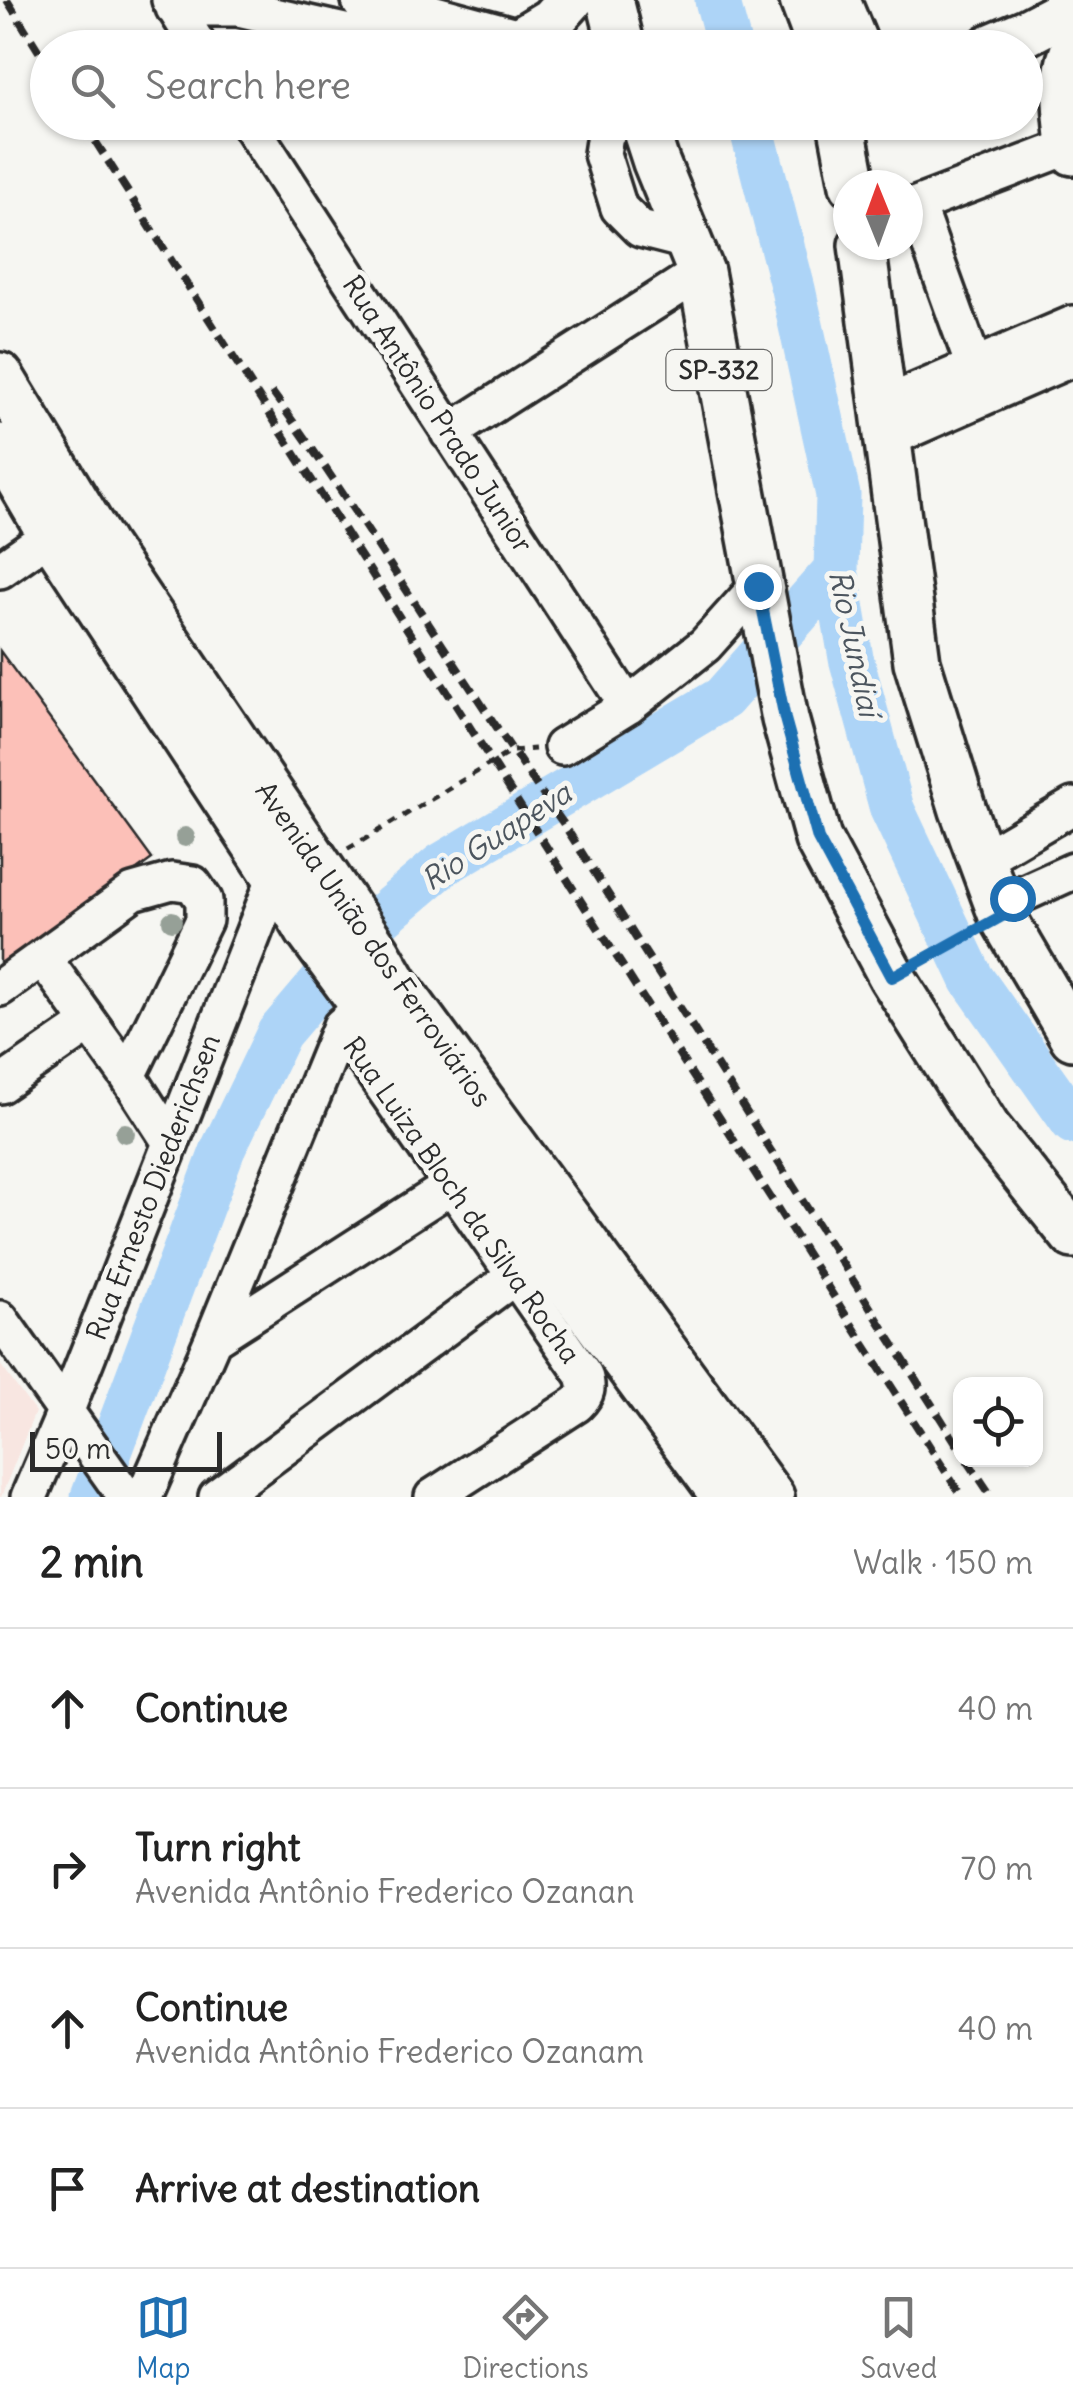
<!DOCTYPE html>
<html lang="en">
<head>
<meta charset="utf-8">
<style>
  :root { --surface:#fff; --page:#f6f6f6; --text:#222; --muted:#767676; --line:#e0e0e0; --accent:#1f6fb2 }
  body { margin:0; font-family:Delius,sans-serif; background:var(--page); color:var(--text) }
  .controls { position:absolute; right:30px; bottom:30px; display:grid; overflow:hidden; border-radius:20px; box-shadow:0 2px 8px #0004 }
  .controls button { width:90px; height:90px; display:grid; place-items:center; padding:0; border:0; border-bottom:2px solid var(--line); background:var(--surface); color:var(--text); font:50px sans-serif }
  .compass { position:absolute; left:833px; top:170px; width:90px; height:90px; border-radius:50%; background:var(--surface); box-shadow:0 2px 8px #0004; rotate:359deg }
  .scale { position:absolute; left:30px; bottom:25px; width:192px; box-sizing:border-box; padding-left:10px; border:5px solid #2b2b2b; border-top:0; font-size:28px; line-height:35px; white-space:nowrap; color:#2b2b2b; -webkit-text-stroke:8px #f6f6f2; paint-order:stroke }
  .stop { position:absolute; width:30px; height:30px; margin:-22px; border:8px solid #1f6fb2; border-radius:50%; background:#fff }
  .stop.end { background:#1f6fb2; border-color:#fff; box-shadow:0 2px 10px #0008 }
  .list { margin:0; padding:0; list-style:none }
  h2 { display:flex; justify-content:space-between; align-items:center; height:130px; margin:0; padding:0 40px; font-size:42px }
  h2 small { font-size:32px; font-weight:400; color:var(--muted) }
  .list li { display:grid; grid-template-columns:65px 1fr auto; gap:30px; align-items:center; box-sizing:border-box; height:160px; padding:0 40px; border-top:2px solid var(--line) }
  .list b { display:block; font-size:38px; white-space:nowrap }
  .list p { margin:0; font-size:32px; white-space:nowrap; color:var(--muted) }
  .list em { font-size:32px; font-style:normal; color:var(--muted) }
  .icon { flex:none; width:55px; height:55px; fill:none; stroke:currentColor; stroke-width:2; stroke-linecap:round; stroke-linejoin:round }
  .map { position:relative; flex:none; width:1073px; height:1497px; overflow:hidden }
  .search { position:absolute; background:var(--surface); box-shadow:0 2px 8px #0004; left:30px; right:30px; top:30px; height:110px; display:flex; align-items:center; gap:25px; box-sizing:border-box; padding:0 35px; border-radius:55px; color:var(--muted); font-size:38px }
  .sheet { height:770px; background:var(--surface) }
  nav { display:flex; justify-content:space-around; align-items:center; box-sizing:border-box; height:140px; border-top:2px solid var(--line); background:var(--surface); font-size:28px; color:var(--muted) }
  nav a { display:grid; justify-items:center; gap:5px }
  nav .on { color:var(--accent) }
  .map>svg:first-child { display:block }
</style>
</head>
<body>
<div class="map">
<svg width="1073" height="1497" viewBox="0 0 1073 1497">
  <rect width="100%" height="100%" fill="#f6f6f2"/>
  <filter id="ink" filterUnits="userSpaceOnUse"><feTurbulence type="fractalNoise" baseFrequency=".01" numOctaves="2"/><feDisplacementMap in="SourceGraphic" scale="20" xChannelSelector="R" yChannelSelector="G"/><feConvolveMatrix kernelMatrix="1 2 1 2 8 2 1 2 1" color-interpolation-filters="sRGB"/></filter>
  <g filter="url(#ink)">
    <path fill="#f8e6e1" d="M 0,1364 L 35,1412 L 1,1497 L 0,1497 Z"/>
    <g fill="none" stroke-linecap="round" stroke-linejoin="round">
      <path stroke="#add4f7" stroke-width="45" d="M 717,0 L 730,48
        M 750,122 L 793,289 L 838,495 L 836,570 L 851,658 L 892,809 L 972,979 L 1073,1122
        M 93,1497 L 223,1149 L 279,1033 L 368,928 L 442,865 L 723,698 L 836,570"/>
    </g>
    <path fill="#fcc0b8" stroke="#2b2b2b" stroke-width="2.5" d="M 0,651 L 152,859 L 0,970 Z"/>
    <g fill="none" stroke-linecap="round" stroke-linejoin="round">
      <defs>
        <path id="minor" d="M 170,0 L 200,48
          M 842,0 L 862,48
          M 174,8 L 238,8 L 416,48
          M 248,122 L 628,706
          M 616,122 L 605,134 L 602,154 L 619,208 L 640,229 L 687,241
          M 916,205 L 974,366
          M 908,208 L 1070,146
          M 884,405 L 1073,324
          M 449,433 L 701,272
          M 889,444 L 899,434 L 1073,358
          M 0,570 L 73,519
          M 562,747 L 628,706 L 705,645 L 759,585
          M 981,860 L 1073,806
          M 998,905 L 1073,871
          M 43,958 L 128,1076 L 170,1141
          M 0,988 L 133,892 L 172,881 L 193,884 L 204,900 L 204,920 L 128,1076
          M 341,1026 L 584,1375 C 588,1388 587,1394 577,1404 L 433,1497
          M 0,1085 L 89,1024
          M 0,1319 L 126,1497
          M 213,1339 L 451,1186
          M 29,1497 L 66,1410 L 276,876
          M 144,1497 L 213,1339 L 341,1026 L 355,1014
          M 217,1497 L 515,1276"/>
        <path id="major" d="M 365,0 L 541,48
          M 610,0 L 622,48
          M 803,0 L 821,48
          M 520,40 L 551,21 L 570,0
          M 989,48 L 1027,32 L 1073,8
          M 1073,52 C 1061,83 1067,113 1070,146 L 1073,152
          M 643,122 L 656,162 L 701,272 L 785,719 L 818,839 L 892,977 L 987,1128 L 1073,1235
          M 841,122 L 853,185
          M 862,245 L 917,662 L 963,810 L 1002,916 L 1073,1037
          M 0,376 L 103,546 L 377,952 L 395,983 L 771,1497
          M 0,447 L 51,534 L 276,876 L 308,930 L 725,1497"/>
      </defs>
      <use href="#minor" stroke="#2b2b2b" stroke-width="42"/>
      <use href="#major" stroke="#2b2b2b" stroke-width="52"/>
      <path stroke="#2b2b2b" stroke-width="5" stroke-dasharray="8 8" stroke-linecap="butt" d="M 348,849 L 493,762 L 512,751 L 535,749
        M 922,961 L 973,932"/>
      <use href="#minor" stroke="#f6f6f2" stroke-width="35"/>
      <use href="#major" stroke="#f6f6f2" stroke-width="45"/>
      <path stroke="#2b2b2b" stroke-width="8" stroke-dasharray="15 8" stroke-linecap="butt" d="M 7,0 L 48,66
        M 83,122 L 962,1497
        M 272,392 C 374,533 462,682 563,823 L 960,1449
        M 967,1460 L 992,1497"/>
    </g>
    <g fill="#96a097">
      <circle cx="185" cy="837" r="10"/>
      <circle cx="172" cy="921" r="10"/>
      <circle cx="125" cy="1133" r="10"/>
    </g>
  </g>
  <g fill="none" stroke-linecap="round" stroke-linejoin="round" filter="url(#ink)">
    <path stroke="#1f6fb2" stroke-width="12" d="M 758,586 L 785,719 L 818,839 L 892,977 L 1002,916 L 998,905 L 1012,898"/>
  </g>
  <g text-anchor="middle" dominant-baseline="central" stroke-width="10" stroke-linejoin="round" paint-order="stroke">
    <rect fill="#f6f6f2" stroke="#686867" stroke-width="2.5" x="666.5" y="350" width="105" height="40" rx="8"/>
    <g font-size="25" font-weight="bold" fill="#2b2b2b">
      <text x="719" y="370">SP-332</text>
    </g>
    <g font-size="28" fill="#2b2b2b" stroke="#f6f6f2">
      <text transform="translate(438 414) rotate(57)">Rua Antônio Prado Junior</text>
      <text transform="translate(374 944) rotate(55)">Avenida União dos Ferroviários</text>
      <text transform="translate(153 1187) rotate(-69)">Rua Ernesto Diederichsen</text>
      <text transform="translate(462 1200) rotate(55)">Rua Luiza Bloch da Silva Rocha</text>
    </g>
    <g font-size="30" font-style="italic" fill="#4c555e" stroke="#f6f6f2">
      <text transform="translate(855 643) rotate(78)">Rio Jundiaí</text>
      <text transform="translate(496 836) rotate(-33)">Rio Guapeva</text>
    </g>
  </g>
</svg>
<div class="controls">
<button><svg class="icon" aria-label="locate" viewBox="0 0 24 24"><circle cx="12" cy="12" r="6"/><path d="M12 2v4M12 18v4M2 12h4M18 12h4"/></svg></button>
</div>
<svg class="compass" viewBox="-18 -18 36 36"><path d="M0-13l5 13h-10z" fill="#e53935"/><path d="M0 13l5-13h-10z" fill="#767676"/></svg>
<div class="scale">50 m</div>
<div class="stop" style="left:1012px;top:898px"></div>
<div class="stop end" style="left:758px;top:586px"></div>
<div class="search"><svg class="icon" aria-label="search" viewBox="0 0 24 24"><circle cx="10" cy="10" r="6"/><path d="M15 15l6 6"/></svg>Search here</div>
</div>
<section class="sheet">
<h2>2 min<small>Walk · 150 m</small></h2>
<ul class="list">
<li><svg class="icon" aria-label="ahead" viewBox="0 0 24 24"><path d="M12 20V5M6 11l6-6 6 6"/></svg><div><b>Continue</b></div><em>40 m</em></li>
<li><svg class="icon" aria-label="right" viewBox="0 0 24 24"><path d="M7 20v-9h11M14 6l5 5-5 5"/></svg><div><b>Turn right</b><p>Avenida Antônio Frederico Ozanan</p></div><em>70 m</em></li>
<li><svg class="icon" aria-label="ahead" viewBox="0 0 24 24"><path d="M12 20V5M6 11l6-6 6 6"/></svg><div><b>Continue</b><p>Avenida Antônio Frederico Ozanam</p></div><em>40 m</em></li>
<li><svg class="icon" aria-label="arrive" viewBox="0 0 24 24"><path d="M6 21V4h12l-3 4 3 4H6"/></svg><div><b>Arrive at destination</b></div></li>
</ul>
</section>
<nav>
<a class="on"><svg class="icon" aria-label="map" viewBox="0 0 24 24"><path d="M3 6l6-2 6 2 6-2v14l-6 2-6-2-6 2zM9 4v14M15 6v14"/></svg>Map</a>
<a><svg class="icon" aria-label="directions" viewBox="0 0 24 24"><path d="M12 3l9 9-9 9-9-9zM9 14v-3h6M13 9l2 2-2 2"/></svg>Directions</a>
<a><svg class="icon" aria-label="saved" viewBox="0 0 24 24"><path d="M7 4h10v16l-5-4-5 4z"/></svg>Saved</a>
</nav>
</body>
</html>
